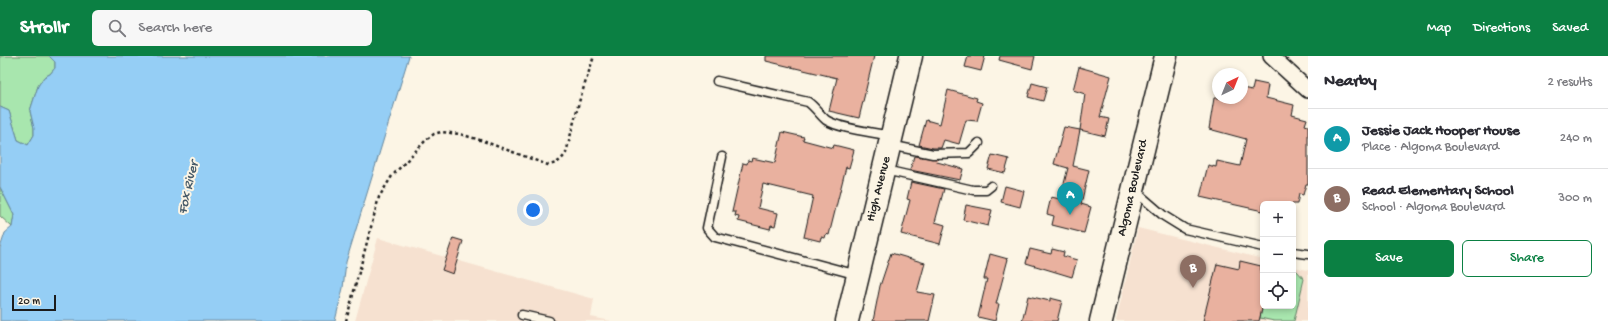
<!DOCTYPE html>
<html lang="en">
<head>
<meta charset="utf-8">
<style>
  :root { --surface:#fff; --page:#f7f7f7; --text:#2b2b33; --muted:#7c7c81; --line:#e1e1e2; --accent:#0b8043 }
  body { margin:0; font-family:"Gochi Hand",sans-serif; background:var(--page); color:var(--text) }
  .controls { position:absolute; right:12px; bottom:12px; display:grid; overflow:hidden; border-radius:6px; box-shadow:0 2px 6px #0003 }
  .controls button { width:36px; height:36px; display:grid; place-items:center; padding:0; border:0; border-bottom:1px solid var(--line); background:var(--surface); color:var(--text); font:20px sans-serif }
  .compass { position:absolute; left:1212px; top:12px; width:36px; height:36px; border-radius:50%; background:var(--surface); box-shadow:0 2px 6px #0003; rotate:43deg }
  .scale { position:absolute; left:12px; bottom:10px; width:44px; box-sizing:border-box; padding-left:4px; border:2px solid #1c1c1c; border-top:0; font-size:11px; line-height:14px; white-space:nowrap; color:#1c1c1c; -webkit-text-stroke:3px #fcf5e5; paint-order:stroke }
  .you { position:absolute; left:533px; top:154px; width:14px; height:14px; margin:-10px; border:3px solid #fff; border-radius:50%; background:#1a73e8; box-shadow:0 0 0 6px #1a73e833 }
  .badge { display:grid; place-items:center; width:26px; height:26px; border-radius:50%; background:var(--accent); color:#fff; font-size:13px; font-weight:700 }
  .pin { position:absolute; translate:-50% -33px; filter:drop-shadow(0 1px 2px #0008) }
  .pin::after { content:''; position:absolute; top:21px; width:14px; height:12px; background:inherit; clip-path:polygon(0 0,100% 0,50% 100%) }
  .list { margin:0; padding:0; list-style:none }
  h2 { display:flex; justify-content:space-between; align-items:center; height:52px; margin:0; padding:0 16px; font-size:17px }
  h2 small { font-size:13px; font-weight:400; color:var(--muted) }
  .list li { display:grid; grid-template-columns:26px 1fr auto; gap:12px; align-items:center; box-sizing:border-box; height:60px; padding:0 16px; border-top:1px solid var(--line) }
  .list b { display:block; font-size:15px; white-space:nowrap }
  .list p { margin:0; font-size:13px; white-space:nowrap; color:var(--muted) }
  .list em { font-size:13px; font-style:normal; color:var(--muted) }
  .actions { display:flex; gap:8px; padding:12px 16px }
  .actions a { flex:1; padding:9px 0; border:1px solid var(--accent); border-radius:6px; text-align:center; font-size:14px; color:var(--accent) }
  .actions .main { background:var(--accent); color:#fff }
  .icon { flex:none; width:22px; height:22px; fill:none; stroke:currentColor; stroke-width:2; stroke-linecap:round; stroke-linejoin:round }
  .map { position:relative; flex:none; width:1308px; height:265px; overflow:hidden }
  header { display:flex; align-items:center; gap:24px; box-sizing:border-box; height:56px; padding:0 20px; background:var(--accent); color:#fff }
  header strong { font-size:19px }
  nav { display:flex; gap:22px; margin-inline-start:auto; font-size:14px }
  .search { width:280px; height:36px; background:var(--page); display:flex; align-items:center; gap:10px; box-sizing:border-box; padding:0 14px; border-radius:6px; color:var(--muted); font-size:15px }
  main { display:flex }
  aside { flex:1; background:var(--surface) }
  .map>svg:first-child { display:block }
</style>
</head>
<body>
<header>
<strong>Strollr</strong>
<div class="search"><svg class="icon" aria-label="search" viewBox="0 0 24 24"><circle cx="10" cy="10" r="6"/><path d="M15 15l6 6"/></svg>Search here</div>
<nav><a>Map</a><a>Directions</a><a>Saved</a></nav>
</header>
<main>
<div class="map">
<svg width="1308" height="265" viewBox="0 0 1308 265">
  <rect width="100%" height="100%" fill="#fcf5e5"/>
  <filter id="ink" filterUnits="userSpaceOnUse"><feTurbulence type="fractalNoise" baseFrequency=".025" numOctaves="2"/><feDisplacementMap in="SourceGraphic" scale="8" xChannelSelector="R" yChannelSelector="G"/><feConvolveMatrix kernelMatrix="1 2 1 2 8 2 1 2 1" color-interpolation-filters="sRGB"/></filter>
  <g filter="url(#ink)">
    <path fill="#f6e1d0" d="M 1138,172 L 1263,203 L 1263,250 L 1293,250 L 1293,211 L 1308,214 L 1308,265 L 1116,265 Z
      M 378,182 L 594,243 L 591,261 L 611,265 L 355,265 Z"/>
    <path fill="#a8e6ae" stroke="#628165" d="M 0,0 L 49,0 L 55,6 L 55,12 L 50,18 L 44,21 L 38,30 L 30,55 L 34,72 L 34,79 L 28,89 L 18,84 L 9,55 L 0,51 Z
      M 0,131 L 14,159 L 12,171 L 0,160 Z
      M 1293,214 L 1297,215 L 1304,223 L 1294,265 L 1274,265 L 1260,262 L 1263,249 L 1293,250 Z"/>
    <path fill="#95cef5" stroke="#65879e" d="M 49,0 L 409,0 L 346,206 L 343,232 L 335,265 L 0,265 L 0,192 L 5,177 L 12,171 L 14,159 L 0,131 L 0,51 L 9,55 L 18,84 L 28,89 L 34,79 L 34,72 L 30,55 L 38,30 L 44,21 L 50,18 L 55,12 L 55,6 Z"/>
    <path fill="#e9b19f" stroke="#1c1c1c" d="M 766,0 L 874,0 L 859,62 L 829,55 L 837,22 L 766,5 Z
      M 968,0 L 985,0 L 981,15 L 965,11 Z
      M 1000,0 L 1035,0 L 1032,13 L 999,4 Z
      M 1079,11 L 1111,20 L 1100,61 L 1109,63 L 1105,80 L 1080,74 L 1085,38 L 1073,34 Z
      M 1254,26 L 1268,29 L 1266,42 L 1294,49 L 1292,59 L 1307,63 L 1305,69 L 1308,70 L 1308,128 L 1306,128 L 1303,139 L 1299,138 L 1297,148 L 1263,148 L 1263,155 L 1200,141 L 1208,109 L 1216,111 L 1217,105 L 1240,110 L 1246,83 L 1209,73 L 1214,42 L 1242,42 L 1242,32 L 1252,34 Z
      M 1032,27 L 1047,31 L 1043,45 L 1028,41 Z
      M 948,34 L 977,42 L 976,45 L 982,47 L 977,65 L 966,64 L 959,88 L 944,84 L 941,92 L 933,92 L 919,89 L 926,64 L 940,68 Z
      M 1064,71 L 1080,74 L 1073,110 L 1089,114 L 1081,148 L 1091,151 L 1084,177 L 1052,169 L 1054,160 L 1047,158 L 1051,141 L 1060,143 L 1068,112 L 1054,108 Z
      M 782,76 L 804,81 L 803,84 L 833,92 L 834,89 L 854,94 L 849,112 L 846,111 L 829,179 L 826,178 L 825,182 L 821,181 L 820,185 L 804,181 L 813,140 L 763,128 L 758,152 L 778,157 L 775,170 L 771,169 L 770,173 L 738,165 L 739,161 L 735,160 L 736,156 L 732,156 L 743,107 L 747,108 L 748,104 L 751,105 L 752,102 L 775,107 Z
      M 992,99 L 1009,103 L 1005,117 L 988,113 Z
      M 914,100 L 938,103 L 937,106 L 963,113 L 960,124 L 910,114 Z
      M 911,126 L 944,133 L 935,166 L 945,169 L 940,188 L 901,178 L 910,144 L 907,143 Z
      M 1005,130 L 1024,135 L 1020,151 L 1001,146 Z
      M 966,149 L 992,154 L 988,170 L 963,164 Z
      M 453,182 L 463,185 L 453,218 L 442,214 Z
      M 1030,193 L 1051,198 L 1052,193 L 1064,196 L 1063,200 L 1077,204 L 1072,221 L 1026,207 Z
      M 891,197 L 925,207 L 917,236 L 935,239 L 929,265 L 873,265 L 880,230 Z
      M 990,198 L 1008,203 L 996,248 L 999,248 L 995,265 L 978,261 L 987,223 L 984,223 Z
      M 1240,205 L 1261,210 L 1260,218 L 1263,218 L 1263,249 L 1259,265 L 1203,265 L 1217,208 L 1239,213 Z
      M 1028,240 L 1050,245 L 1050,242 L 1062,245 L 1057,265 L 1022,265 Z"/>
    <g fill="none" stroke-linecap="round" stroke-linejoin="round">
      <defs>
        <path id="service" d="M 717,25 L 808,46 C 815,51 820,59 826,64 C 840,73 873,76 890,80
          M 890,89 L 933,98 L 969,97 L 979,87
          M 722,101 L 707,172 L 715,181 L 858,219
          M 885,114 L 973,134 L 986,134 L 991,130
          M 1135,135 L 1164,160 L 1185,173 L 1263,191
          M 1293,196 L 1308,198
          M 522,259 L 549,265"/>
        <path id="minor" d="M 1271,0 L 1308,34"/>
        <path id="secondary" d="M 847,265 L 911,0
          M 1101,265 L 1166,0"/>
      </defs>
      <use href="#service" stroke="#1c1c1c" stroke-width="11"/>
      <use href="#minor" stroke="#1c1c1c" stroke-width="18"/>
      <use href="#secondary" stroke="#1c1c1c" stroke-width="25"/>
      <path stroke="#1c1c1c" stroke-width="2.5" stroke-dasharray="3 3" stroke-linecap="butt" d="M 346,265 L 379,141 L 392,120 L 427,83 L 434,78 L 441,76 L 460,78 L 483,85 L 548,109 C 556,108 561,105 566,97 L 579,46 L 594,0"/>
      <use href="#service" stroke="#fcf5e5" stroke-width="8"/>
      <use href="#minor" stroke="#fcf5e5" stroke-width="15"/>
      <use href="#secondary" stroke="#fcf5e5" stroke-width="22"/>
    </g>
  </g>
  <g text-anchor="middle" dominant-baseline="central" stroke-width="4" stroke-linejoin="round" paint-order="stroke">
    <g font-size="13" fill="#1c1c1c" stroke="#fcf5e5">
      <text transform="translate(1133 132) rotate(-77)">Algoma Boulevard</text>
      <text transform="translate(879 133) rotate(-76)">High Avenue</text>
    </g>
    <g font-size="14" font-style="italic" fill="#465a68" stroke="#fcf5e5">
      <text transform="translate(189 132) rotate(-77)">Fox River</text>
    </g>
  </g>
</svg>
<div class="controls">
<button>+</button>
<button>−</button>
<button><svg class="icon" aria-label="locate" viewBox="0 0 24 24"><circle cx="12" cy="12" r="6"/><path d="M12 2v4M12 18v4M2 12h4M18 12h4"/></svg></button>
</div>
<svg class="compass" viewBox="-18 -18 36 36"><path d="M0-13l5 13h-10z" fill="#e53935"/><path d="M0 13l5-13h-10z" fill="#7c7c81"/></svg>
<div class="scale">20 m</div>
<div class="you"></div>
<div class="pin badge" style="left:1070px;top:159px;background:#0f9aa8">A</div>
<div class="pin badge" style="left:1193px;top:232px;background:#8d6e63">B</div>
</div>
<aside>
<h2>Nearby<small>2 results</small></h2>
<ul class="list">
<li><span class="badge" style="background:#0f9aa8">A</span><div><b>Jessie Jack Hooper House</b><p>Place · Algoma Boulevard</p></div><em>240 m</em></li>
<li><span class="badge" style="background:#8d6e63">B</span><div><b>Read Elementary School</b><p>School · Algoma Boulevard</p></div><em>300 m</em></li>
</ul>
<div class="actions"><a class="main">Save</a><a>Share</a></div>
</aside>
</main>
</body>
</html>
